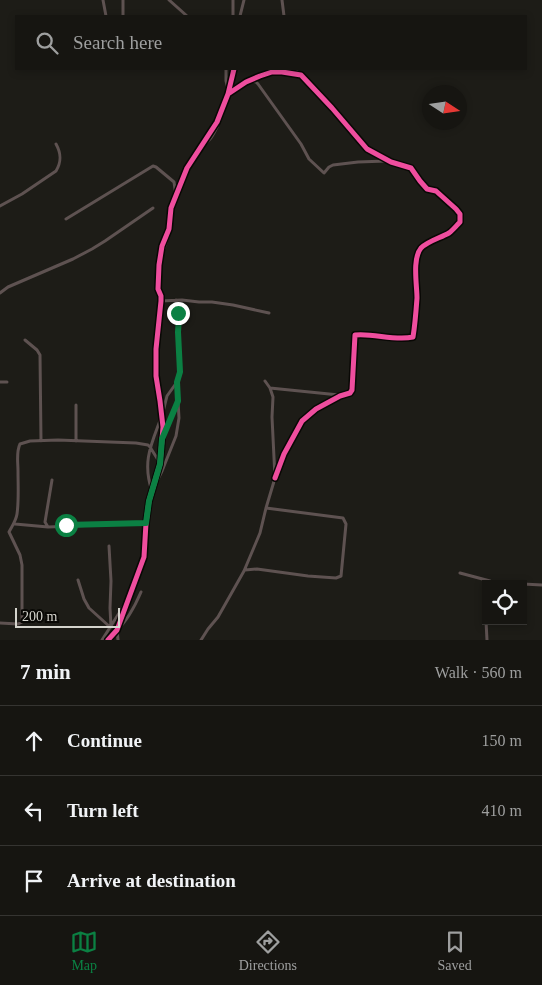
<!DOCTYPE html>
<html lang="en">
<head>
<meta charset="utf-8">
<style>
  :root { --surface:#161511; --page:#1f1e1a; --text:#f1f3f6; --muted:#9e9f9f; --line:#353431; --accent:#0b8043 }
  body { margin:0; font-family:Georgia,serif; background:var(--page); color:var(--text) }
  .controls { position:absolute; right:15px; bottom:15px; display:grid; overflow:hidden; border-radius:0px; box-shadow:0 2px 8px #0003 }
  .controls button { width:45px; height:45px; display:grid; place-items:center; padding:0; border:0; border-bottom:1px solid var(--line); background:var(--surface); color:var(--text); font:25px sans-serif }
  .compass { position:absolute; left:422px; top:85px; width:45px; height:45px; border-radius:50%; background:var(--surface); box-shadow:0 2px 8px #0003; rotate:102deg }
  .scale { position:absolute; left:15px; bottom:12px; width:105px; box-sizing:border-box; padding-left:5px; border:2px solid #d5d4cd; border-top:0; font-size:14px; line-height:18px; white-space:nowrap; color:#d5d4cd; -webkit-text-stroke:4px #090805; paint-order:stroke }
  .stop { position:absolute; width:15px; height:15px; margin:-11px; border:4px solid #0b8043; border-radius:50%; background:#fff }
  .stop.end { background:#0b8043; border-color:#fff; box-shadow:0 1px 5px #0008 }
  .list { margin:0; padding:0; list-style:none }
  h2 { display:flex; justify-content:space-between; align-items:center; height:65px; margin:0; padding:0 20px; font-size:21px }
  h2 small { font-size:16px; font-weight:400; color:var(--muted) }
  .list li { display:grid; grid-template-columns:32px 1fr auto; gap:15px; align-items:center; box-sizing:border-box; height:70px; padding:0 20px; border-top:1px solid var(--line) }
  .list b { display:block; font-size:19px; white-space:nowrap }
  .list em { font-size:16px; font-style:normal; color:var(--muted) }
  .icon { flex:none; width:28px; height:28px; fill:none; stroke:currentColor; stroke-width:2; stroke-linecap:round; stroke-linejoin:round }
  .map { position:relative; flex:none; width:542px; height:640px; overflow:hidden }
  .search { position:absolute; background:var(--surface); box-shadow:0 2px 8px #0003; left:15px; right:15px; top:15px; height:55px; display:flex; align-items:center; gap:12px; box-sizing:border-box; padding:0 18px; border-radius:0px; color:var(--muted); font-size:19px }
  .sheet { height:275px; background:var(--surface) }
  nav { display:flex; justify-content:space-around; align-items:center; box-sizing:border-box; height:70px; border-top:1px solid var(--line); background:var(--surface); font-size:14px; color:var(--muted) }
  nav a { display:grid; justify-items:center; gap:2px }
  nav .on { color:var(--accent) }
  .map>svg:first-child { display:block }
</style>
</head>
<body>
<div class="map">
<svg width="542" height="640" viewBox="0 0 542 640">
  <rect width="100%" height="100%" fill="#1d1c17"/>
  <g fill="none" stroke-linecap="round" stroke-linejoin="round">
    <path stroke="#5e5251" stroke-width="3" d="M 103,0 L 106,16
      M 123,0 L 123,16
      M 169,0 L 187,16
      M 282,0 L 284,16
      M 233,16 L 233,0
      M 240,16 L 244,0
      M 226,69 L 226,81 L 228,89
      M 294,69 L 301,75
      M 250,80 L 256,82 L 258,84 L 301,144 L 309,159 L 324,173 L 329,167 L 333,165 L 358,162 L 386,161
      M 228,94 L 246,82 L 260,76 L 272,72 L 282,72 L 301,75 L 332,108 L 367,149 L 391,162 L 411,168 L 420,181 L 427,189 L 436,191 L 456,209 L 460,214 L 460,222 C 456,226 453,230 449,233 C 440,238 428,241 421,248 C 412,259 417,285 417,298 C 416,312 415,325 413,337 C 394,341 374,333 355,335 L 352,390 L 350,393 L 340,396 L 316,409 L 302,421 L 284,454 L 275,478
      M 202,146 C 212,138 212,137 217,127 C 219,120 221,119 223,112
      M 0,206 L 22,194 L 56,171 C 62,161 61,153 56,144
      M 66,219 L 153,166 L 156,167 L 174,182 L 176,196
      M 162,254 L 169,234
      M 0,293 L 8,287 L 73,259 L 92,249 L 105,241 L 153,208
      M 161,301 L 182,300 L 199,302 L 212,302 L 233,305 L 269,313
      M 25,340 L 37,350 L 40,355 L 41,441
      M 0,382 L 7,382
      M 270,388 L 339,395
      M 163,412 L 167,396 L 177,382 L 180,371 L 178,332 L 179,317 L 176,300
      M 164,435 L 177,404
      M 76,441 L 76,405
      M 156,483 L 162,471 L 176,436 L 179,418 L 177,383
      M 152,491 C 142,462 151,445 161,418
      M 15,524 L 48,527 L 146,523
      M 48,527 L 45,522 L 52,480
      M 109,546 L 111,581 L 110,608 L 111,627
      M 245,570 L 257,569 L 308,576 L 336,578 L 341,576 L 346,524 L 343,518 L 266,508
      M 460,573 L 490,581 L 491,584
      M 78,580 L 84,599 L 89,608 L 110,627
      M 523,584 L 542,585
      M 486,621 L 487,640
      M 0,623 L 18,624 L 22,622 L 22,565 L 20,555 L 9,532 C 12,526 16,521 17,514 C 19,500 18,485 18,471 C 18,462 16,452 20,444 L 30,441 L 58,440 L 136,443 L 148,445 L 150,447 L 160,463
      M 102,640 L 128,599
      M 108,640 L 117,630 L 144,557 L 146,523 L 149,501 L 160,464 L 163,427 L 160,401 L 156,376 L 156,349 L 161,301 L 161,296 L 158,289 L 159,265 L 162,246 L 169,229 L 171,208 L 187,168 L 217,122 L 228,94 L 234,69
      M 118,640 L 117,630 C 128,620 135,606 141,592
      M 201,640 L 208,629 L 218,617 L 244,571 L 260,533 L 266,508 L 275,478 L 272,417 L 273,397 L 270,388 L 265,381"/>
    <defs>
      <path id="cycleway" d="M 228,94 L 246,82 L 260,76 L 272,72 L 282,72 L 301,75 L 332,108 L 367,149 L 391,162 L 411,168 L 420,181 L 427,189 L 436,191 L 456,209 L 460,214 L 460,222 C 456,226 453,230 449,233 C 440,238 428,241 421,248 C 412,259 417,285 417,298 C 416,312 415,325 413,337 C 394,341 374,333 355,335 L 352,390 L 350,393 L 340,396 L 316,409 L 302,421 L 284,454 L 275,478
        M 108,640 L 117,630 L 144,557 L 146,523 L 149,501 L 160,464 L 163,427 L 160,401 L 156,376 L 156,349 L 161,301 L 161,296 L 158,289 L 159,265 L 162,246 L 169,229 L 171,208 L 187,168 L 217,122 L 228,94 L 234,69"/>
    </defs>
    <use href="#cycleway" stroke="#090805" stroke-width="8"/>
    <use href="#cycleway" stroke="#ef4d9e" stroke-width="5"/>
  </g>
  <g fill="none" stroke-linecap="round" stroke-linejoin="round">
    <path stroke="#0b8043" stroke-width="6" d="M 66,525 L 146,523 L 149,501 L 160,464 L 162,439 L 178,401 L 177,382 L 180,372 L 178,332 L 179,317 L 178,313"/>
  </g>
</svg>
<div class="controls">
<button><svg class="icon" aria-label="locate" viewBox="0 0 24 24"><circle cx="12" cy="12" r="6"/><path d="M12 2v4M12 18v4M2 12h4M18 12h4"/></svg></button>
</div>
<svg class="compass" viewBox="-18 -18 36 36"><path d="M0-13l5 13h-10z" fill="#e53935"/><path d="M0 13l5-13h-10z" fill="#9e9f9f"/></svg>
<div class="scale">200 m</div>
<div class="stop" style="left:66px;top:525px"></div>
<div class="stop end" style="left:178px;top:313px"></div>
<div class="search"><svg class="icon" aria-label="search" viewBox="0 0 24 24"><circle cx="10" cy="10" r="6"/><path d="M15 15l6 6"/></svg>Search here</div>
</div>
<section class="sheet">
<h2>7 min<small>Walk · 560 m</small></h2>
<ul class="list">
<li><svg class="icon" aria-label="ahead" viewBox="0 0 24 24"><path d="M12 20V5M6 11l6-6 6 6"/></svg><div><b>Continue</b></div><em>150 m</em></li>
<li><svg class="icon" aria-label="left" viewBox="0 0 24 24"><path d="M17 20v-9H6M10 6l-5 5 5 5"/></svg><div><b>Turn left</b></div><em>410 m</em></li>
<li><svg class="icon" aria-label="arrive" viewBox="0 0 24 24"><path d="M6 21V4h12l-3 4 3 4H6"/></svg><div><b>Arrive at destination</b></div></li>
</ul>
</section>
<nav>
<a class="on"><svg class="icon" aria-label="map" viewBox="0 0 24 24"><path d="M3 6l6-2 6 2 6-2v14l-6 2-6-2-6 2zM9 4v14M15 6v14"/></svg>Map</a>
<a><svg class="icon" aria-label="directions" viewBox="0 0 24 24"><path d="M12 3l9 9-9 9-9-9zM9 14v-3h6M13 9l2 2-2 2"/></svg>Directions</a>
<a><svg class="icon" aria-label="saved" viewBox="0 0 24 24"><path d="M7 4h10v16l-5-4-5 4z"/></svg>Saved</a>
</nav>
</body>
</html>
